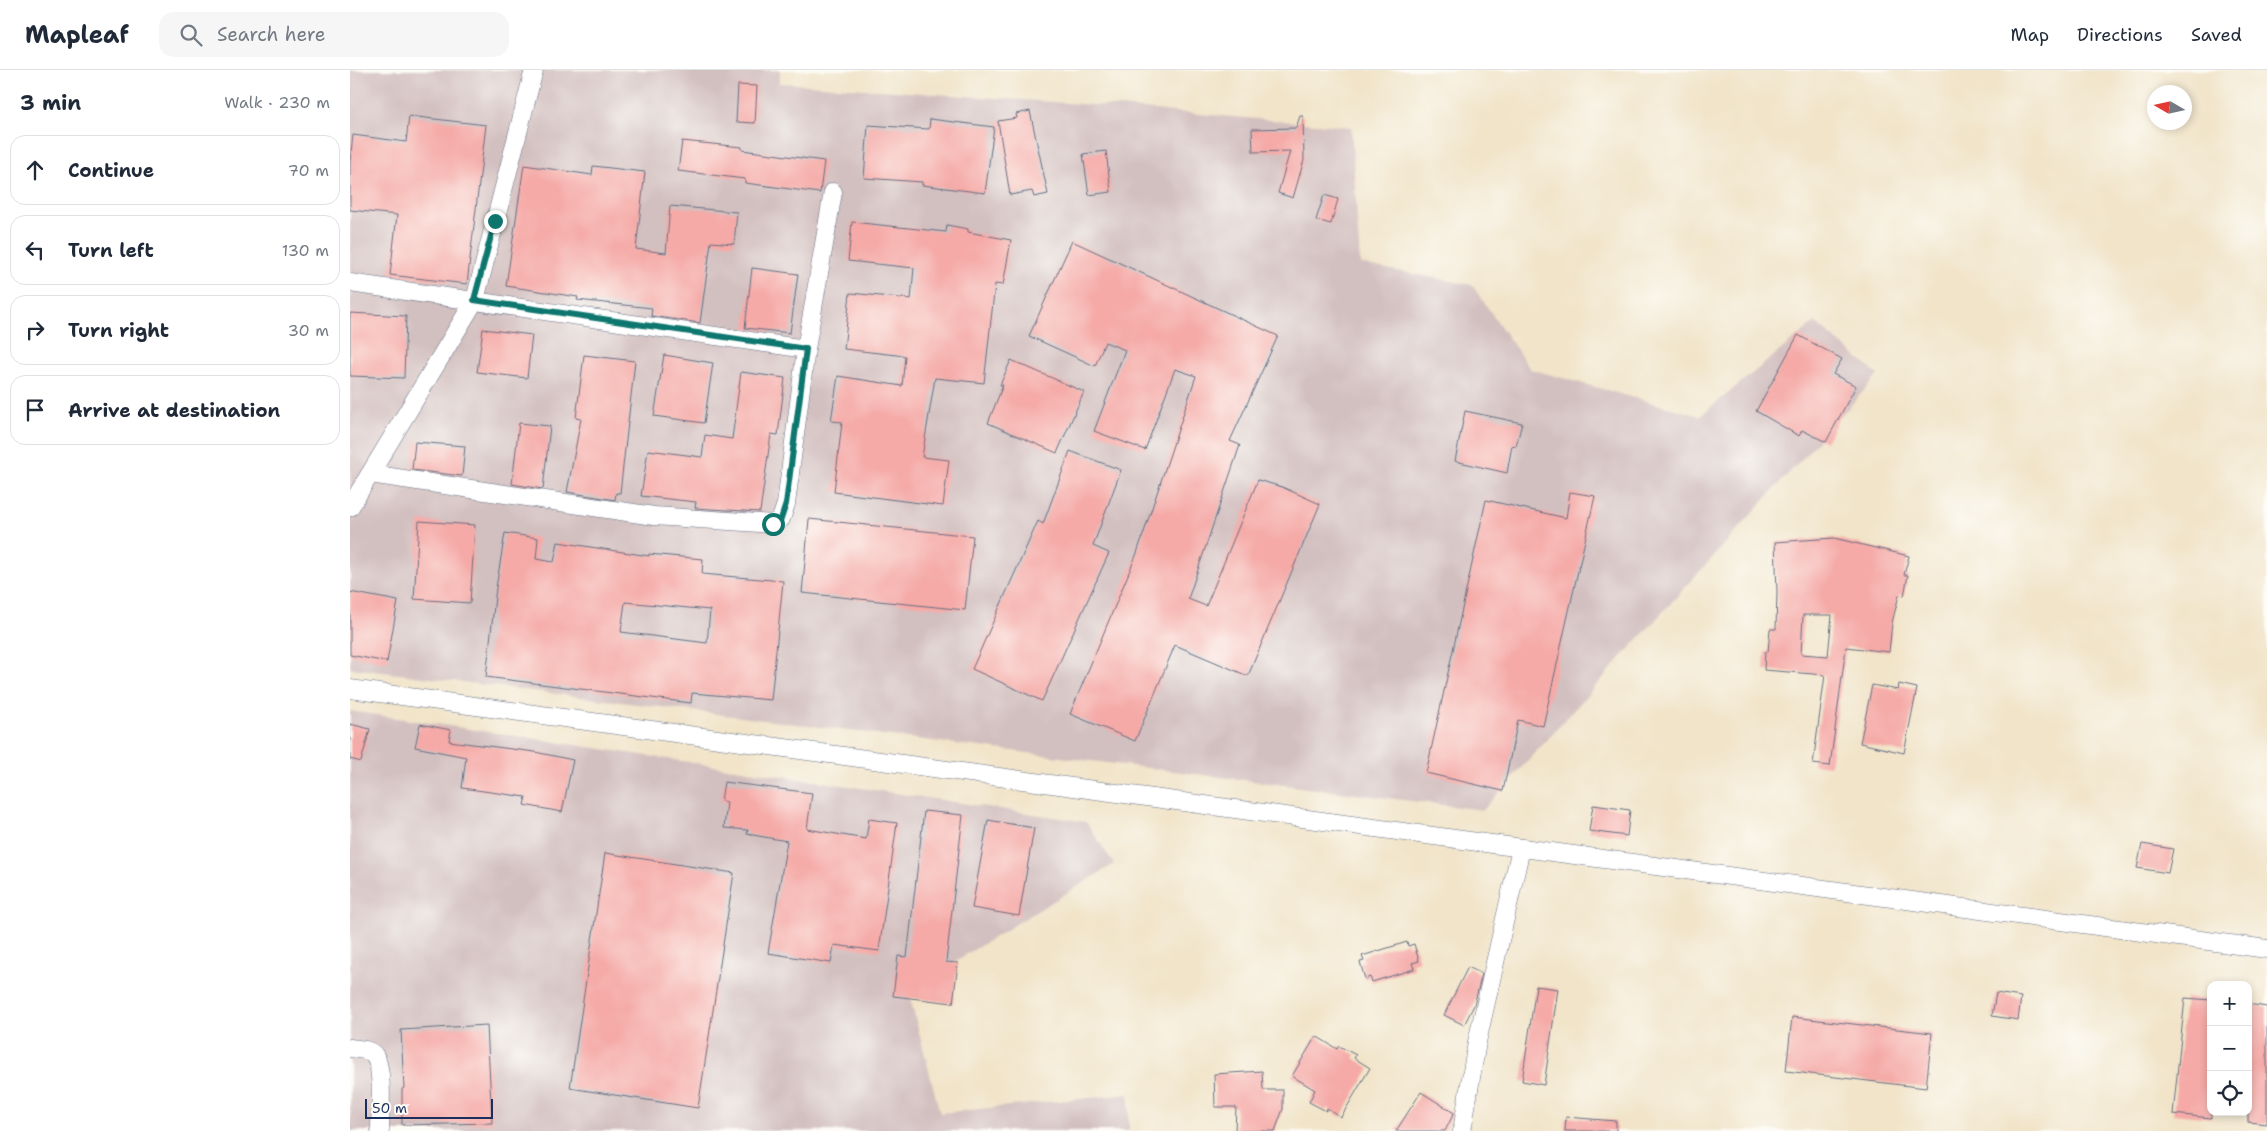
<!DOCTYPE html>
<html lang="en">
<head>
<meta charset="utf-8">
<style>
  :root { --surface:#fff; --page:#f6f6f7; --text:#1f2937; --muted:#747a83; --line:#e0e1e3 }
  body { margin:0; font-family:"Shantell Sans",sans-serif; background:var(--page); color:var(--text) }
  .controls { position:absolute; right:15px; bottom:15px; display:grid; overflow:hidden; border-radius:10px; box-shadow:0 2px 8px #0003 }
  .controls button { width:45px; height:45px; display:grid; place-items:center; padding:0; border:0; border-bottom:1px solid var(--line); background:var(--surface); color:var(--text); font:25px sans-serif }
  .compass { position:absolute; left:1797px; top:15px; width:45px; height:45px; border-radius:50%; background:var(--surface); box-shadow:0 2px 8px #0003; rotate:279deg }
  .scale { position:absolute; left:15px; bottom:12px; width:128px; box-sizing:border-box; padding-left:5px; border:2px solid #1b2f5e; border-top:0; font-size:14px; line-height:18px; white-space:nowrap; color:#1b2f5e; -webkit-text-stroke:4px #fdfcf7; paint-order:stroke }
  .stop { position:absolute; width:15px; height:15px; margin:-11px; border:4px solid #0f766e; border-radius:50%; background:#fff }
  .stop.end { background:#0f766e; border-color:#fff; box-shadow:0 1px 5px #0008 }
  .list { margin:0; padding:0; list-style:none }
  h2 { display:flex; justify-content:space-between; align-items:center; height:65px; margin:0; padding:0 20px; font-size:21px }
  h2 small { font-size:16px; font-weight:400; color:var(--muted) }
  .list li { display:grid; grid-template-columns:32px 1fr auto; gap:15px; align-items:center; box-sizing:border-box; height:70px; margin:0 10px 10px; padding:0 10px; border:1px solid var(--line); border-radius:15px }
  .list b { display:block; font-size:19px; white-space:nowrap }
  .list em { font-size:16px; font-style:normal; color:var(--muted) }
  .icon { flex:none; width:28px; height:28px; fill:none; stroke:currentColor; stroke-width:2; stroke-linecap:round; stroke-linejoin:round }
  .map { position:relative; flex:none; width:1917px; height:1061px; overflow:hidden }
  header { display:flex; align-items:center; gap:30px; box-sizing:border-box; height:70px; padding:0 25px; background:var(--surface); border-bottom:1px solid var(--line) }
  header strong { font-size:24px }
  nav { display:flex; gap:28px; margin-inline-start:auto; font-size:18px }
  .search { width:350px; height:45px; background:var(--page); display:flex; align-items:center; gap:12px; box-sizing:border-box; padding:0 18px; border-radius:15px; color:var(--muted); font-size:19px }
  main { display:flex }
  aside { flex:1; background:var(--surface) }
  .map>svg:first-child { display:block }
</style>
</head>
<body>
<header>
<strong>Mapleaf</strong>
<div class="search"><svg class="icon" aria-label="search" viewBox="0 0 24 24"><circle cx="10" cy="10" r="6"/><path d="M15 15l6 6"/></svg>Search here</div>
<nav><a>Map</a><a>Directions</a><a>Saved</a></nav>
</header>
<main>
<aside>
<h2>3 min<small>Walk · 230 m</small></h2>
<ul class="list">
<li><svg class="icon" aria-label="ahead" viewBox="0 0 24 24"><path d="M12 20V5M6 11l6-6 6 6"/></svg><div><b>Continue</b></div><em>70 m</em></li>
<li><svg class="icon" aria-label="left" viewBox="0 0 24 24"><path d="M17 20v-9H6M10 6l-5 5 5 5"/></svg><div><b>Turn left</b></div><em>130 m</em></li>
<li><svg class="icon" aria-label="right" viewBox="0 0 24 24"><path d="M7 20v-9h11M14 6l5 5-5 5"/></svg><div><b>Turn right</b></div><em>30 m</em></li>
<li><svg class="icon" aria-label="arrive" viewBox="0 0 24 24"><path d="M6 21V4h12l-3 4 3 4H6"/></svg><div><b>Arrive at destination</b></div></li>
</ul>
</aside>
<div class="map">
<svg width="1917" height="1061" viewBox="0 0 1917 1061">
  <rect width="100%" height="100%" fill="#fdfcf7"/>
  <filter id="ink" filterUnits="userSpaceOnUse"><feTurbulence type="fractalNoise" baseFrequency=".02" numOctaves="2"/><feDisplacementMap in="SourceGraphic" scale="10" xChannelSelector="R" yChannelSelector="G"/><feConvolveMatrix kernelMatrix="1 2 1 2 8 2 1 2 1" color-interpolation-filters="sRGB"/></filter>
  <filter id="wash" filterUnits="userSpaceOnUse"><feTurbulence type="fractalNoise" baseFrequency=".0096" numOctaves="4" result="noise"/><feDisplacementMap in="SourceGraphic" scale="20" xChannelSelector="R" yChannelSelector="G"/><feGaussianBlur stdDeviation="1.12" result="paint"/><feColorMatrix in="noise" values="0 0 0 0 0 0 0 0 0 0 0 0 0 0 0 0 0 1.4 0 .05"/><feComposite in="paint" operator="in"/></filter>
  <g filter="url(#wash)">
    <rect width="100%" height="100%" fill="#f1e4c9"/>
    <path fill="#d2bfbf" d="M 0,0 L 430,0 L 430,13 L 758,36 L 1001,57 L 1010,194 L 1122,215 L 1180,299 L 1350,346 L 1465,252 L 1528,305 L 1133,740 L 0,598 Z
      M 0,641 L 736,752 L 764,794 L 558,920 L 590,1043 L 779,1024 L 779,1061 L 0,1061 Z"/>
    <g id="blocks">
      <path fill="#f5aaa7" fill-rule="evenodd" d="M 388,15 L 407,16 L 405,53 L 386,52 Z
        M 680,41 L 698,124 L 684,127 L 682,121 L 660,125 L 648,51 L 667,48 L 666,44 Z
        M 59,46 L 136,55 L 117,214 L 40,205 L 47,145 L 0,140 L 0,91 L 3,65 L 56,72 Z
        M 950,46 L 953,46 L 954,90 L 943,128 L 928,123 L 940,81 L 903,82 L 902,59 L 946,58 Z
        M 580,49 L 644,57 L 635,123 L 572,115 L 572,112 L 514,108 L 518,55 L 579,59 Z
        M 332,71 L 392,77 L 392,80 L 474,91 L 470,123 L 395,113 L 395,109 L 328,101 Z
        M 756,81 L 761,122 L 739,125 L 733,84 Z
        M 174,95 L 242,105 L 243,96 L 295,102 L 286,179 L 316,183 L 320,136 L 387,142 L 384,174 L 361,172 L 350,253 L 301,246 L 302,238 L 227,230 L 228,227 L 156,216 Z
        M 974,125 L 988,129 L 981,154 L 966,150 Z
        M 502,152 L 596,162 L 597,155 L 618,159 L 618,162 L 661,170 L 653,215 L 645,214 L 634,313 L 585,308 L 572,387 L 599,390 L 593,436 L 484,422 L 492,352 L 481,351 L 488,306 L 552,316 L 555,286 L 494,279 L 500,223 L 561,229 L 564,198 L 498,191 Z
        M 722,171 L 928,266 L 880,371 L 890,375 L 838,529 L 856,536 L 908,410 L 932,417 L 970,434 L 898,606 L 825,575 L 785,671 L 720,644 L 787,483 L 846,306 L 825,299 L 795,380 L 744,361 L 775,280 L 755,272 L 745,296 L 679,266 Z
        M 402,198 L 448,204 L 440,263 L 395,258 Z
        M 0,243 L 56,246 L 54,308 L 0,306 Z
        M 133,259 L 182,265 L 177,308 L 127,302 Z
        M 1448,265 L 1492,289 L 1483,304 L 1506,316 L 1476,372 L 1452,360 L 1449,366 L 1406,341 Z
        M 234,285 L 285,291 L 270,423 L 266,423 L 265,430 L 217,422 L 231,349 L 226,348 Z
        M 314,285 L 363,293 L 354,353 L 304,346 Z
        M 661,290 L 734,322 L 707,383 L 638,353 L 653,315 L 650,315 Z
        M 391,302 L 435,308 L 428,365 L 421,364 L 410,442 L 345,438 L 346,432 L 291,426 L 298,380 L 352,387 L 355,365 L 382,369 Z
        M 1115,341 L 1172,353 L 1166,376 L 1162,375 L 1157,403 L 1105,391 Z
        M 169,353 L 200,356 L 193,419 L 162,414 Z
        M 65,372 L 115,376 L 112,406 L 62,400 Z
        M 720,381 L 771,400 L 743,476 L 759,483 L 692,631 L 622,599 L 688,451 L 693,454 Z
        M 1220,422 L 1245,426 L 1193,656 L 1168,650 L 1153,721 L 1076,703 L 1136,430 L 1216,448 Z
        M 459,449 L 623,466 L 615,540 L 452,523 Z
        M 69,451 L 125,455 L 120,533 L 64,529 Z
        M 155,463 L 188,468 L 186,489 L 204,492 L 208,472 L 299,486 L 299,484 L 353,489 L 352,504 L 433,511 L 421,630 L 342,623 L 341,633 L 136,607 L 146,518 ZM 275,532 L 360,540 L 357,573 L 271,562 Z
        M 1484,468 L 1559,486 L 1554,505 L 1558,505 L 1554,526 L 1549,525 L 1542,553 L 1539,582 L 1496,577 L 1480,696 L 1463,694 L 1475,605 L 1414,600 L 1415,582 L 1418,582 L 1420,559 L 1426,559 L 1427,522 L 1425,472 ZM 1453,545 L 1482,545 L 1478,586 L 1451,584 Z
        M 0,522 L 48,531 L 37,592 L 0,585 Z
        M 1549,614 L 1567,618 L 1554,683 L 1510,673 L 1522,615 L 1548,620 Z
        M 0,654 L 20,659 L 11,692 L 0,689 Z
        M 70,654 L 101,660 L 99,671 L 185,682 L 223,690 L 212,742 L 174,735 L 176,727 L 112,718 L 116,687 L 65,677 Z
        M 374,712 L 462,723 L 457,759 L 516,769 L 519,749 L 547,753 L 529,881 L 484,875 L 481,893 L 418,883 L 437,771 L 397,764 L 398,760 L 374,758 L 377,732 L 371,731 Z
        M 1243,735 L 1280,740 L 1277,766 L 1239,761 Z
        M 574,741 L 613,745 L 596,892 L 608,893 L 603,933 L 543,926 L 548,886 L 557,887 Z
        M 638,750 L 684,758 L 669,846 L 622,838 Z
        M 1792,774 L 1823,779 L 1818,803 L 1787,798 Z
        M 255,783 L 384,803 L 348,1038 L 220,1018 Z
        M 1057,872 L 1058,876 L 1064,874 L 1069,891 L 1062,893 L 1064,899 L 1022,912 L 1020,907 L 1015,909 L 1010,892 L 1014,891 L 1012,886 Z
        M 1118,897 L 1132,904 L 1124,935 L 1114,955 L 1094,945 Z
        M 1186,916 L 1208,919 L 1194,1015 L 1172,1011 Z
        M 1646,923 L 1671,927 L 1668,950 L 1642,946 Z
        M 1835,928 L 1861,930 L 1861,1048 L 1823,1044 Z
        M 1898,934 L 1917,937 L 1917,1054 L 1898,1052 Z
        M 1442,947 L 1582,963 L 1576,1018 L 1436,1001 Z
        M 137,955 L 142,1053 L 52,1055 L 52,1019 L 54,1018 L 51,960 Z
        M 966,966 L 987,979 L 989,976 L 1006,985 L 1004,988 L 1020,998 L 991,1047 L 977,1038 L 976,1041 L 959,1032 L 965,1020 L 942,1006 Z
        M 912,1001 L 913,1020 L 933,1020 L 933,1039 L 925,1061 L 885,1061 L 886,1037 L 865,1037 L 864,1004 Z
        M 1071,1022 L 1104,1043 L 1095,1061 L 1046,1061 Z
        M 1216,1047 L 1266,1051 L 1266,1061 L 1215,1061 Z"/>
    </g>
  </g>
  <g filter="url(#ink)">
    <use href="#blocks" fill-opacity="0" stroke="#666e83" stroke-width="1"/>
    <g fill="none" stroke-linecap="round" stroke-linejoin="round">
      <defs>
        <path id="minor" d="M 0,213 L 456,279
          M 20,404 L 304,446 L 423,454 L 431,449 L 436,434 L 456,279 L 483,122
          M 0,437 L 125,230 L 184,0
          M 0,619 L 1917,879
          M 0,978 C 8,979 21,979 25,986 C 34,1000 30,1044 30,1061
          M 1112,1061 L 1127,972 L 1171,778"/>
      </defs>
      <use href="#minor" stroke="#666e83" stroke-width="19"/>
      <use href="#minor" stroke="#fff" stroke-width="18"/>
    </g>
  </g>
  <g fill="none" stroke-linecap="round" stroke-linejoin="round" filter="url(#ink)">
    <path stroke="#0f766e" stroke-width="6" d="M 145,151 L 124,230 L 456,279 L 436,434 L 431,449 L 423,454"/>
  </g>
</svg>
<div class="controls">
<button>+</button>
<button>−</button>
<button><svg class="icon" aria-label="locate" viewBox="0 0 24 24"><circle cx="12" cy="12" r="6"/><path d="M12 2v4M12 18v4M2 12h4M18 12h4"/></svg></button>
</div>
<svg class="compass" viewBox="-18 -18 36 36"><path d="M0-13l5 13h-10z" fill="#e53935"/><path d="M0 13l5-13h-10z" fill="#747a83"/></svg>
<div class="scale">50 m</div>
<div class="stop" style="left:423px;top:454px"></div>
<div class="stop end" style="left:145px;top:151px"></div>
</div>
</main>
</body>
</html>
